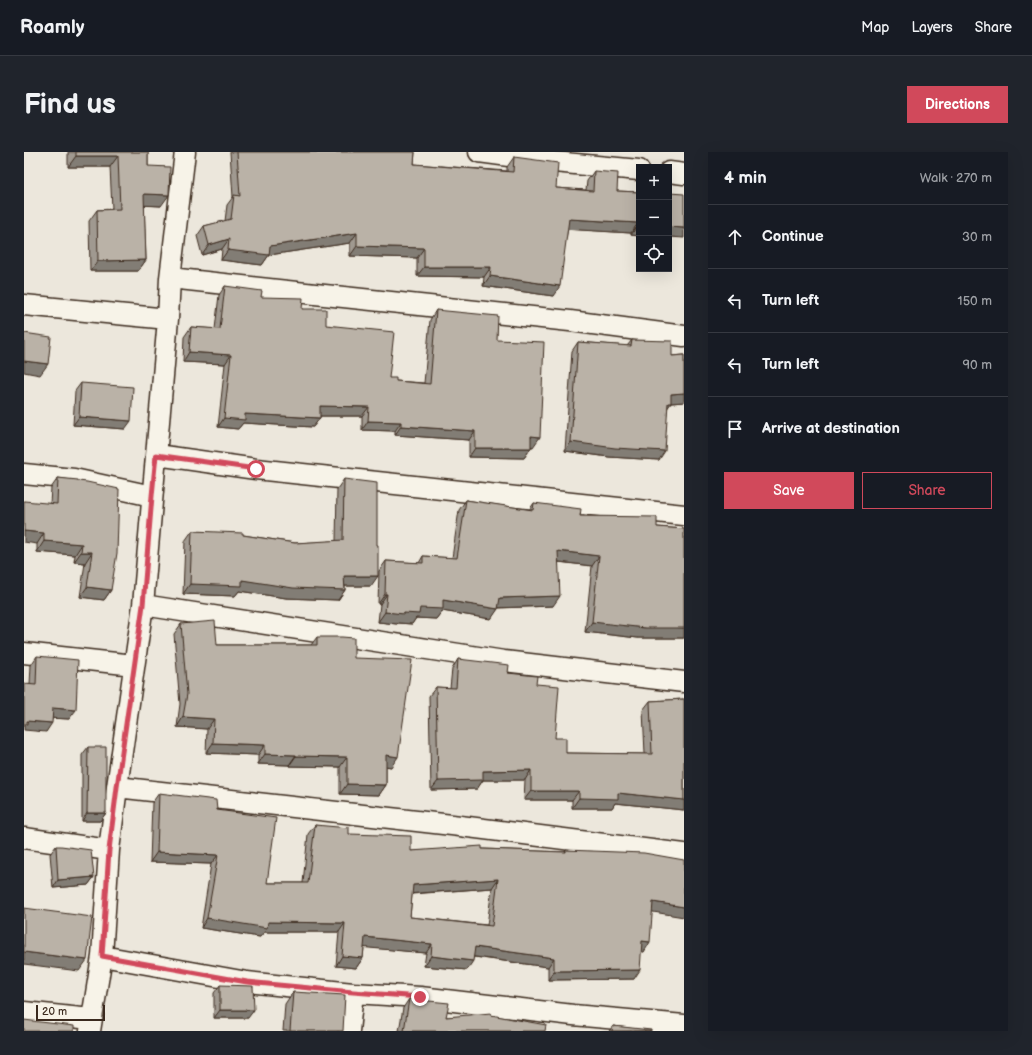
<!DOCTYPE html>
<html lang="en">
<head>
<meta charset="utf-8">
<style>
  :root { --surface:#171b24; --page:#20242c; --text:#f1f3f6; --muted:#9ea1a6; --line:#363941; --accent:#d1495b }
  body { margin:0; font-family:"Balsamiq Sans",sans-serif; background:var(--page); color:var(--text) }
  .controls { position:absolute; right:12px; top:12px; display:grid; overflow:hidden; border-radius:0px; box-shadow:0 4px 16px #0002 }
  .controls button { width:36px; height:36px; display:grid; place-items:center; padding:0; border:0; border-bottom:1px solid var(--line); background:var(--surface); color:var(--text); font:20px sans-serif }
  .scale { position:absolute; left:12px; bottom:10px; width:69px; box-sizing:border-box; padding-left:4px; border:2px solid #3b2a1e; border-top:0; font-size:11px; line-height:14px; white-space:nowrap; color:#3b2a1e; -webkit-text-stroke:3px #f7f3e8; paint-order:stroke }
  .stop { position:absolute; width:12px; height:12px; margin:-9px; border:3px solid #d1495b; border-radius:50%; background:#fff }
  .stop.end { background:#d1495b; border-color:#fff; box-shadow:0 1px 4px #0008 }
  .list { margin:0; padding:0; list-style:none }
  h2 { display:flex; justify-content:space-between; align-items:center; height:52px; margin:0; padding:0 16px; font-size:17px }
  h2 small { font-size:13px; font-weight:400; color:var(--muted) }
  .list li { display:grid; grid-template-columns:26px 1fr auto; gap:12px; align-items:center; box-sizing:border-box; height:64px; padding:0 16px; border-top:1px solid var(--line) }
  .list b { display:block; font-size:15px; white-space:nowrap }
  .list em { font-size:13px; font-style:normal; color:var(--muted) }
  .actions { display:flex; gap:8px; padding:12px 16px }
  .actions a { flex:1; padding:9px 0; border:1px solid var(--accent); border-radius:0px; text-align:center; font-size:14px; color:var(--accent) }
  .actions .main { background:var(--accent); color:#fff }
  .icon { flex:none; width:22px; height:22px; fill:none; stroke:currentColor; stroke-width:2; stroke-linecap:round; stroke-linejoin:round }
  .map { position:relative; flex:none; width:660px; height:879px; overflow:hidden; border-radius:0px }
  header { display:flex; align-items:center; gap:24px; box-sizing:border-box; height:56px; padding:0 20px; background:var(--surface); border-bottom:1px solid var(--line) }
  header strong { font-size:19px }
  nav { display:flex; gap:22px; margin-inline-start:auto; font-size:14px }
  .intro { display:flex; align-items:center; justify-content:space-between; box-sizing:border-box; height:96px; padding:0 24px }
  h1 { margin:0; font-size:28px }
  .button { padding:10px 18px; border-radius:0px; background:var(--accent); color:#fff; font-size:14px; font-weight:700 }
  main { display:flex; gap:24px; padding:0 24px }
  aside { flex:1; background:var(--surface); border-radius:0px; box-shadow:0 4px 16px #0002 }
  .map>svg:first-child { display:block }
</style>
</head>
<body>
<header>
<strong>Roamly</strong>
<nav><a>Map</a><a>Layers</a><a>Share</a></nav>
</header>
<div class="intro"><h1>Find us</h1><a class="button">Directions</a></div>
<main>
<div class="map">
<svg width="660" height="879" viewBox="0 0 660 879">
  <rect width="100%" height="100%" fill="#ece7dc"/>
  <filter id="ink" filterUnits="userSpaceOnUse"><feTurbulence type="fractalNoise" baseFrequency=".025" numOctaves="2"/><feDisplacementMap in="SourceGraphic" scale="8" xChannelSelector="R" yChannelSelector="G"/><feConvolveMatrix kernelMatrix="1 2 1 2 8 2 1 2 1" color-interpolation-filters="sRGB"/></filter>
  <g filter="url(#ink)">
    <g fill="none" stroke-linecap="round" stroke-linejoin="round">
      <defs>
        <path id="minor" d="M 455,0 L 530,10 L 615,18
          M 645,20 L 660,22
          M 146,126 L 291,142 L 546,169 L 660,184
          M 0,153 L 144,167
          M 133,303 L 232,317 L 660,363
          M 0,322 L 50,327 L 128,344
          M 119,453 L 480,509 L 660,530
          M 0,501 L 110,513
          M 93,635 L 428,673 L 660,702
          M 0,686 L 85,698
          M 78,804 L 223,830 L 329,841 L 396,845 L 549,863 L 660,873
          M 0,860 L 67,867
          M 66,879 L 78,804 L 85,698 L 93,635 L 119,453 L 144,167 L 146,126 L 161,0
          M 325,879 L 329,841"/>
      </defs>
      <use href="#minor" stroke="#3b2a1e" stroke-width="23"/>
      <use href="#minor" stroke="#f7f3e8" stroke-width="20"/>
    </g>
    <path fill="#a09990" stroke="#3b2a1e" fill-rule="evenodd" d="M 44,0 L 124,0 L 124,14 L 137,54 L 120,53 L 122,108 L 114,119 L 66,119 L 65,69 L 73,58 L 88,57 L 86,15 L 44,15 Z
      M 206,0 L 391,0 L 390,12 L 483,19 L 483,15 L 490,5 L 532,36 L 562,38 L 563,29 L 570,19 L 593,39 L 615,40 L 615,84 L 607,83 L 607,81 L 544,77 L 529,144 L 459,134 L 460,125 L 393,124 L 393,106 L 326,104 L 326,91 L 245,103 L 238,113 L 197,108 L 198,97 L 178,103 L 173,84 L 180,74 L 201,69 L 203,53 L 209,45 Z
      M 201,134 L 237,145 L 278,157 L 302,173 L 365,226 L 372,229 L 400,231 L 406,168 L 412,158 L 473,188 L 509,295 L 507,294 L 507,296 L 500,306 L 445,305 L 445,288 L 371,283 L 371,279 L 338,278 L 338,264 L 296,264 L 296,266 L 289,275 L 219,271 L 214,277 L 194,275 L 201,212 L 159,210 L 160,185 L 167,175 L 191,177 L 195,143 Z
      M 608,188 L 648,204 L 660,203 L 660,250 L 647,251 L 643,256 L 635,308 L 585,305 L 541,299 L 548,199 L 554,190 L 603,194 Z
      M 57,231 L 101,277 L 49,273 L 51,239 Z
      M 34,326 L 54,329 L 87,438 L 80,448 L 56,445 L 61,411 L 50,410 L 51,403 L 13,400 L 13,392 L 26,352 L 27,336 Z
      M 320,327 L 347,434 L 321,434 L 321,438 L 314,448 L 262,446 L 215,439 L 211,444 L 159,442 L 161,389 L 168,379 L 219,383 L 271,391 L 312,389 L 313,337 Z
      M 442,348 L 505,358 L 510,351 L 556,364 L 633,375 L 660,377 L 660,486 L 614,486 L 561,480 L 568,414 L 534,410 L 529,454 L 474,456 L 467,467 L 418,459 L 412,467 L 392,466 L 388,472 L 374,471 L 373,472 L 354,470 L 356,452 L 354,452 L 355,419 L 362,409 L 395,411 L 399,404 L 428,406 L 435,358 Z
      M 157,472 L 193,493 L 287,493 L 293,485 L 367,615 L 362,614 L 362,633 L 355,643 L 316,642 L 316,615 L 265,614 L 265,613 L 234,612 L 234,603 L 182,601 L 183,577 L 153,575 L 156,552 L 150,482 Z
      M 13,504 L 45,567 L 29,566 L 22,580 L 6,532 L 7,513 Z
      M 434,507 L 484,521 L 512,532 L 531,586 L 542,601 L 621,602 L 619,558 L 626,549 L 660,547 L 660,658 L 591,651 L 588,656 L 548,656 L 548,648 L 500,648 L 501,628 L 459,628 L 453,637 L 407,638 L 405,544 L 412,535 L 426,536 L 428,517 Z
      M 64,595 L 82,661 L 76,669 L 58,669 L 58,603 Z
      M 135,641 L 193,658 L 243,731 L 279,731 L 284,682 L 291,673 L 387,699 L 458,697 L 541,700 L 542,698 L 628,760 L 620,800 L 617,799 L 610,827 L 524,828 L 524,815 L 450,805 L 443,818 L 400,814 L 402,801 L 340,795 L 339,806 L 332,816 L 312,814 L 315,780 L 240,780 L 236,785 L 177,776 L 187,712 L 126,710 L 128,651 ZM 468,736 L 463,773 L 386,765 L 388,742 Z
      M 32,694 L 70,725 L 64,733 L 29,736 L 26,702 Z
      M 196,833 L 224,866 L 190,866 L 190,841 Z
      M 269,840 L 319,879 L 259,879 L 261,852 Z
      M 385,847 L 422,865 L 467,863 L 521,879 L 375,879 L 379,856 Z
      M 589,874 L 627,879 L 585,879 Z"/>
    <path fill="#827d75" stroke="#3b2a1e" d="M 52,4 L 94,4 L 86,15 L 44,15 Z
      M 120,42 L 145,43 L 137,54 L 113,53 Z
      M 545,67 L 614,71 L 607,81 L 538,77 Z
      M 614,73 L 615,74 L 615,84 L 607,83 Z
      M 645,75 L 660,76 L 660,86 L 645,85 Z
      M 333,81 L 326,91 L 245,103 L 238,113 L 197,108 L 204,98 L 246,94 Z
      M 205,87 L 198,97 L 178,103 L 185,93 Z
      M 333,94 L 400,96 L 393,106 L 326,104 Z
      M 122,108 L 114,119 L 66,119 L 74,109 Z
      M 400,115 L 467,115 L 460,125 L 393,124 Z
      M 466,124 L 536,134 L 529,144 L 459,134 Z
      M 165,200 L 207,203 L 201,212 L 159,210 Z
      M 0,209 L 24,212 L 16,223 L 0,220 Z
      M 660,241 L 660,250 L 647,251 L 641,260 L 647,242 Z
      M 296,254 L 345,255 L 338,264 L 290,264 Z
      M 221,262 L 296,266 L 289,275 L 219,271 L 214,277 L 194,275 L 200,266 Z
      M 55,265 L 107,269 L 101,277 L 49,273 Z
      M 344,269 L 377,270 L 371,279 L 338,278 Z
      M 377,274 L 451,279 L 445,288 L 371,283 Z
      M 507,284 L 516,285 L 509,295 L 500,293 Z
      M 547,290 L 641,299 L 635,308 L 585,305 L 541,299 Z
      M 451,296 L 507,296 L 500,306 L 445,305 Z
      M 0,379 L 20,381 L 13,392 L 0,390 Z
      M 20,389 L 58,392 L 51,403 L 13,400 Z
      M 534,399 L 575,404 L 568,414 L 527,409 Z
      M 57,400 L 68,400 L 61,411 L 50,410 Z
      M 320,424 L 354,424 L 347,434 L 313,434 Z
      M 218,428 L 321,438 L 314,448 L 262,446 L 215,439 L 211,444 L 159,442 L 166,432 Z
      M 63,435 L 87,438 L 80,448 L 56,445 Z
      M 361,442 L 363,442 L 356,452 L 354,452 Z
      M 536,444 L 529,454 L 469,456 L 476,446 Z
      M 419,448 L 474,457 L 467,467 L 418,459 L 412,467 L 392,466 L 388,472 L 374,471 L 373,472 L 354,470 L 361,460 L 380,461 Z
      M 568,470 L 660,476 L 660,486 L 614,486 L 561,480 Z
      M 29,556 L 52,558 L 45,567 L 23,566 Z
      M 159,565 L 190,567 L 183,577 L 153,575 Z
      M 3,569 L 28,571 L 22,580 L 0,578 L 0,572 Z
      M 189,591 L 241,593 L 234,603 L 182,601 Z
      M 241,602 L 272,603 L 265,613 L 234,612 Z
      M 362,603 L 374,605 L 367,615 L 355,613 Z
      M 272,604 L 323,605 L 316,615 L 265,614 Z
      M 507,618 L 501,628 L 459,628 L 453,637 L 407,638 L 414,629 L 459,619 Z
      M 323,632 L 362,633 L 355,643 L 316,642 Z
      M 507,639 L 555,639 L 548,648 L 500,648 Z
      M 594,641 L 660,648 L 660,658 L 591,651 L 588,656 L 548,656 L 555,646 Z
      M 63,661 L 82,661 L 76,669 L 58,669 Z
      M 133,700 L 194,703 L 187,712 L 126,710 Z
      M 70,725 L 64,733 L 29,736 L 34,728 Z
      M 474,727 L 468,736 L 382,742 L 389,733 Z
      M 629,750 L 660,755 L 660,765 L 623,759 Z
      M 183,766 L 244,770 L 321,771 L 315,780 L 240,780 L 236,785 L 177,776 Z
      M 341,785 L 408,792 L 402,801 L 334,795 Z
      M 618,789 L 626,790 L 620,800 L 611,799 Z
      M 451,795 L 530,806 L 524,815 L 444,804 Z
      M 0,800 L 63,808 L 55,819 L 0,812 Z
      M 318,804 L 339,806 L 332,816 L 312,814 Z
      M 407,804 L 449,809 L 443,818 L 400,814 Z
      M 616,818 L 610,827 L 524,828 L 530,819 Z
      M 196,858 L 230,858 L 224,866 L 190,866 Z"/>
    <path fill="#bab2a7" stroke="#3b2a1e" fill-rule="evenodd" d="M 52,0 L 124,0 L 124,14 L 146,15 L 145,43 L 120,42 L 122,108 L 74,109 L 73,58 L 96,57 L 94,4 L 52,4 Z
      M 213,0 L 391,0 L 390,12 L 489,20 L 490,5 L 534,11 L 532,36 L 569,39 L 570,19 L 594,21 L 593,39 L 615,40 L 615,74 L 614,73 L 614,71 L 545,67 L 536,134 L 466,124 L 467,115 L 400,115 L 400,96 L 333,94 L 333,81 L 246,94 L 245,103 L 204,98 L 205,87 L 185,93 L 180,74 L 207,67 L 210,43 L 216,44 Z
      M 645,41 L 660,42 L 660,76 L 645,75 Z
      M 201,134 L 238,139 L 237,145 L 279,146 L 278,157 L 302,157 L 302,173 L 370,180 L 365,226 L 372,226 L 372,229 L 406,232 L 412,158 L 474,164 L 473,188 L 520,190 L 516,285 L 507,284 L 507,296 L 451,296 L 451,279 L 377,274 L 377,270 L 344,269 L 345,255 L 296,254 L 296,266 L 221,262 L 221,268 L 200,266 L 207,203 L 165,200 L 167,175 L 196,177 Z
      M 0,181 L 27,185 L 24,212 L 0,209 Z
      M 608,188 L 648,189 L 648,204 L 660,203 L 660,241 L 647,242 L 647,251 L 644,251 L 641,299 L 591,296 L 547,290 L 554,190 L 607,194 Z
      M 57,231 L 109,235 L 107,269 L 55,265 Z
      M 34,326 L 54,328 L 54,329 L 63,330 L 95,337 L 93,401 L 87,438 L 63,435 L 68,400 L 57,400 L 58,392 L 20,389 L 20,381 L 0,379 L 0,349 L 33,352 Z
      M 320,327 L 353,331 L 353,393 L 354,393 L 354,424 L 320,424 L 321,438 L 269,436 L 218,428 L 218,434 L 166,432 L 168,379 L 219,381 L 219,383 L 271,391 L 319,388 Z
      M 442,348 L 509,358 L 510,351 L 557,357 L 556,364 L 633,365 L 633,375 L 660,377 L 660,476 L 621,476 L 568,470 L 575,404 L 534,399 L 536,444 L 476,446 L 474,457 L 419,448 L 419,457 L 396,456 L 395,462 L 380,461 L 380,462 L 361,460 L 363,442 L 361,442 L 362,409 L 399,411 L 399,404 L 433,406 Z
      M 191,469 L 193,493 L 293,493 L 293,485 L 318,485 L 330,486 L 330,506 L 388,508 L 374,605 L 362,603 L 362,633 L 323,632 L 323,605 L 272,604 L 272,603 L 241,602 L 241,593 L 189,591 L 190,567 L 159,565 L 163,542 L 157,472 Z
      M 13,504 L 54,508 L 52,558 L 29,556 L 28,571 L 3,569 L 3,572 L 0,572 L 0,532 L 12,533 Z
      M 434,507 L 485,513 L 484,521 L 513,524 L 512,532 L 535,534 L 531,586 L 542,586 L 542,601 L 628,602 L 626,549 L 660,547 L 660,648 L 594,641 L 594,647 L 555,646 L 555,639 L 507,639 L 507,618 L 459,619 L 459,628 L 414,629 L 412,535 L 432,536 Z
      M 64,595 L 82,595 L 82,661 L 63,661 Z
      M 135,641 L 192,648 L 193,658 L 252,666 L 243,731 L 284,731 L 291,673 L 325,676 L 325,682 L 387,684 L 387,699 L 458,694 L 458,697 L 542,700 L 542,698 L 620,701 L 660,708 L 660,755 L 629,750 L 626,790 L 618,789 L 616,818 L 530,819 L 530,806 L 451,795 L 449,809 L 407,804 L 408,792 L 341,785 L 339,806 L 318,804 L 321,771 L 244,770 L 243,776 L 183,766 L 194,703 L 133,700 ZM 474,727 L 468,774 L 386,765 L 389,733 Z
      M 32,694 L 37,694 L 67,698 L 70,725 L 34,728 Z
      M 0,756 L 68,765 L 63,808 L 0,800 Z
      M 196,833 L 229,834 L 230,858 L 196,858 Z
      M 269,840 L 321,843 L 319,879 L 266,879 Z
      M 385,847 L 425,851 L 422,865 L 467,861 L 467,863 L 522,873 L 521,879 L 380,879 Z
      M 0,868 L 50,874 L 50,879 L 0,879 Z
      M 589,874 L 627,878 L 627,879 L 588,879 Z"/>
  </g>
  <g fill="none" stroke-linecap="round" stroke-linejoin="round" filter="url(#ink)">
    <path stroke="#d1495b" stroke-width="5" d="M 232,317 L 132,303 L 128,344 L 119,453 L 93,635 L 85,698 L 78,804 L 223,830 L 329,840 L 396,845"/>
  </g>
</svg>
<div class="controls">
<button>+</button>
<button>−</button>
<button><svg class="icon" aria-label="locate" viewBox="0 0 24 24"><circle cx="12" cy="12" r="6"/><path d="M12 2v4M12 18v4M2 12h4M18 12h4"/></svg></button>
</div>
<div class="scale">20 m</div>
<div class="stop" style="left:232px;top:317px"></div>
<div class="stop end" style="left:396px;top:845px"></div>
</div>
<aside>
<h2>4 min<small>Walk · 270 m</small></h2>
<ul class="list">
<li><svg class="icon" aria-label="ahead" viewBox="0 0 24 24"><path d="M12 20V5M6 11l6-6 6 6"/></svg><div><b>Continue</b></div><em>30 m</em></li>
<li><svg class="icon" aria-label="left" viewBox="0 0 24 24"><path d="M17 20v-9H6M10 6l-5 5 5 5"/></svg><div><b>Turn left</b></div><em>150 m</em></li>
<li><svg class="icon" aria-label="left" viewBox="0 0 24 24"><path d="M17 20v-9H6M10 6l-5 5 5 5"/></svg><div><b>Turn left</b></div><em>90 m</em></li>
<li><svg class="icon" aria-label="arrive" viewBox="0 0 24 24"><path d="M6 21V4h12l-3 4 3 4H6"/></svg><div><b>Arrive at destination</b></div></li>
</ul>
<div class="actions"><a class="main">Save</a><a>Share</a></div>
</aside>
</main>
</body>
</html>
